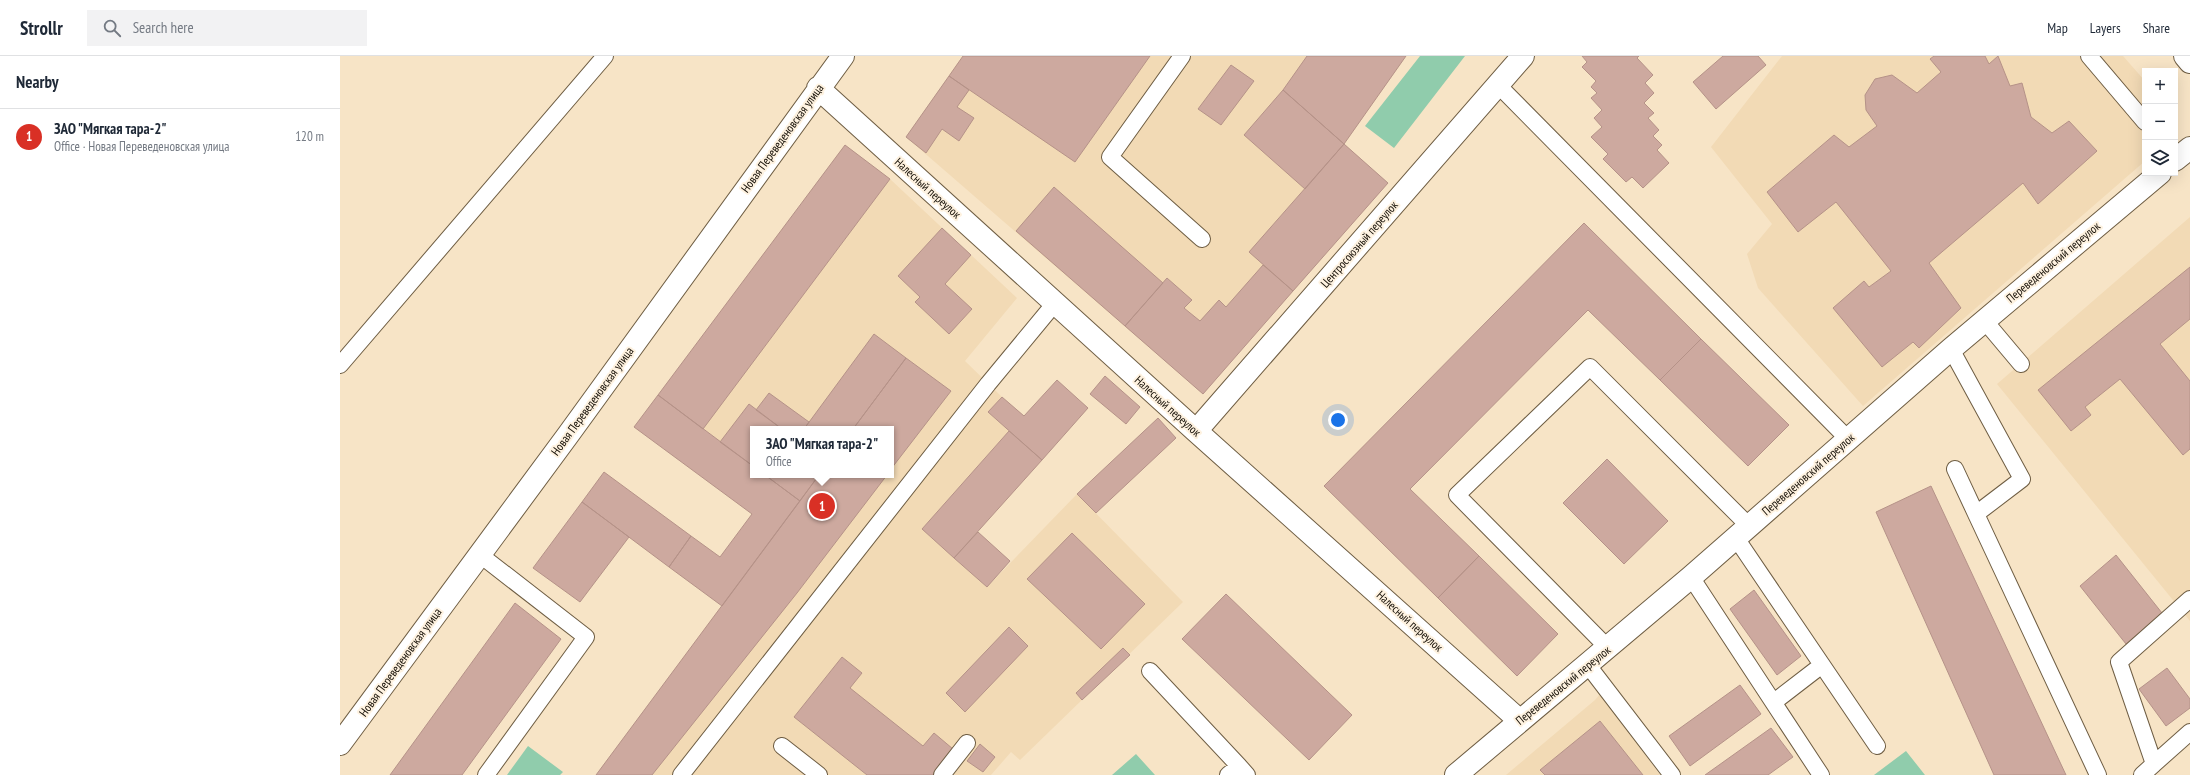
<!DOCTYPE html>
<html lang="en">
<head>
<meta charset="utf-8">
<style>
  :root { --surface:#fff; --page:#f2f2f3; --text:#1f2937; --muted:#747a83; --line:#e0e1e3; --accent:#d93025 }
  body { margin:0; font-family:"PT Sans Narrow",sans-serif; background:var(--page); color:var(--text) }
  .controls { position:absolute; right:12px; top:12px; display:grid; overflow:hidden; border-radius:0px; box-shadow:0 4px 16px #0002 }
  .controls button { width:36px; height:36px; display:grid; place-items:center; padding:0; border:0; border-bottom:1px solid var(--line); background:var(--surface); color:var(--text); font:20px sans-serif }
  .you { position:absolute; left:998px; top:364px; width:14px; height:14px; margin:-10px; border:3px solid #fff; border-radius:50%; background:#1a73e8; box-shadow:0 0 0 6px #1a73e833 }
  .badge { display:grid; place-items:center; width:26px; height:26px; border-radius:50%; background:var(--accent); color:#fff; font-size:13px; font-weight:700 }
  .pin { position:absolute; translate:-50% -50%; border:2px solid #fff; box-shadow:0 1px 4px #0006 }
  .popup { position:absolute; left:410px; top:370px; width:144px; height:52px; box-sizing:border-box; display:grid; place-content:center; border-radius:0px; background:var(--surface); filter:drop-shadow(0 1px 3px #0005); font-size:13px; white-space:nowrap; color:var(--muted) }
  .popup b { font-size:15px; color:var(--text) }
  .popup::after { content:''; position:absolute; left:50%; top:100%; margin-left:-8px; border:8px solid transparent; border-top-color:var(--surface) }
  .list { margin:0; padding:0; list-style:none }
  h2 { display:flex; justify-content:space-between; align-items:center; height:52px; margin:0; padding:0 16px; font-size:17px }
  h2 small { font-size:13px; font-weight:400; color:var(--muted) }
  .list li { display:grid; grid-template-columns:26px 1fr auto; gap:12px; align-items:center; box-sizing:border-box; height:56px; padding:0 16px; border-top:1px solid var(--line) }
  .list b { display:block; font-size:15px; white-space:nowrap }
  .list p { margin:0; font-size:13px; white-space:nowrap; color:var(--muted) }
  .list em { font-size:13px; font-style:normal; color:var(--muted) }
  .icon { flex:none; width:22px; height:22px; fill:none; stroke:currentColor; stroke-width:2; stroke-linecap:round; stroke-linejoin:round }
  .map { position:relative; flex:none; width:1850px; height:719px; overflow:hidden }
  header { display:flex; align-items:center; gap:24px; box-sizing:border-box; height:56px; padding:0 20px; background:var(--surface); border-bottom:1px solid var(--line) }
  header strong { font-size:19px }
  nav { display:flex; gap:22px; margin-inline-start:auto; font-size:14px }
  .search { width:280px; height:36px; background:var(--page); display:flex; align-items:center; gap:10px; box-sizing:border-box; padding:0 14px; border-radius:0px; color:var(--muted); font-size:15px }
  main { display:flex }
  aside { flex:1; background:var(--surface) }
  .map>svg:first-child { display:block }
</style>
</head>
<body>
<header>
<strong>Strollr</strong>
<div class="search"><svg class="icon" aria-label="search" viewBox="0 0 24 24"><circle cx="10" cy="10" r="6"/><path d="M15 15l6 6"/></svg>Search here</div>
<nav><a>Map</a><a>Layers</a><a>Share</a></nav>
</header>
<main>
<aside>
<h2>Nearby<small></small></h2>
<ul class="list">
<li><span class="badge">1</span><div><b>ЗАО &quot;Мягкая тара-2&quot;</b><p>Office · Новая Переведеновская улица</p></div><em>120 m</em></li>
</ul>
</aside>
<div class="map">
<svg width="1850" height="719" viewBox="0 0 1850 719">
  <rect width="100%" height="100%" fill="#f7e4c6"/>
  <path fill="#f2dab5" d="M 623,0 L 1066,0 L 1004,88 L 1048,127 L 863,338 L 566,81 Z
    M 1442,0 L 1783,0 L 1805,25 L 1805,105 L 1523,350 L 1418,232 L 1407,198 L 1432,168 L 1371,91 Z
    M 505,89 L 550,123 L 677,242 L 625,305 L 662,341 L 648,356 L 669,375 L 582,473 L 647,531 L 737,438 L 843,546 L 680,704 L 671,696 L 651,719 L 256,719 L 460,445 L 425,419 L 551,419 L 551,373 L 413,373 L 413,410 L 318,339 Z
    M 1850,161 L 1850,565 L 1657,328 Z
    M 1260,638 L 1320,719 L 1166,719 L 1255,644 Z"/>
  <path fill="#90ccac" d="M 1080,0 L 1125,0 L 1054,92 L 1025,70 Z
    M 188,690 L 223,716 L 220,719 L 167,719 Z
    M 1566,695 L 1585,719 L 1534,719 Z
    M 796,698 L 815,719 L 772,719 Z"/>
  <path fill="#cda99f" stroke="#b59288" d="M 623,0 L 810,0 L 735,106 L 609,20 Z
    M 967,0 L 1066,0 L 1004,88 L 943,34 Z
    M 1242,0 L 1299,0 L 1297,2 L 1313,19 L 1305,27 L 1314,37 L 1304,47 L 1314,57 L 1308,62 L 1319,74 L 1313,80 L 1322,89 L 1317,94 L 1329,107 L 1303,132 L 1292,121 L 1286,126 L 1263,103 L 1268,98 L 1251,81 L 1262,71 L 1254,62 L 1262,54 L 1251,42 L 1257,37 L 1251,31 L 1256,25 L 1242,11 L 1247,6 Z
    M 1383,0 L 1418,0 L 1426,9 L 1376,53 L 1353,26 Z
    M 1594,0 L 1645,0 L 1649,8 L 1658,0 L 1670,30 L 1682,27 L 1691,61 L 1712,77 L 1729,65 L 1757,95 L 1698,148 L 1683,127 L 1589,207 L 1621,252 L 1579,292 L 1573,286 L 1542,311 L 1493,252 L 1524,225 L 1529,231 L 1551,215 L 1496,146 L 1458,176 L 1427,136 L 1494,79 L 1509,91 L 1537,70 L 1526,54 L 1525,39 L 1535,23 L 1552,19 L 1577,37 L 1601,16 L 1590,3 Z
    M 891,9 L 914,25 L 881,69 L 858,53 Z
    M 609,20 L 629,34 L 617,51 L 634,62 L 619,85 L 602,73 L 586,97 L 566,81 Z
    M 943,34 L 1004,88 L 965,133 L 904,79 Z
    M 1004,88 L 1048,127 L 953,235 L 909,196 Z
    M 505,89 L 550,123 L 363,373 L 318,339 Z
    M 714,131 L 823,227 L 785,270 L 676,175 Z
    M 1244,167 L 1361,283 L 1320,324 L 1248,254 L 1070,433 L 1139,500 L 1098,542 L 984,430 Z
    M 602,172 L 631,199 L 605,228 L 632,253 L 609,278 L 575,246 L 580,241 L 558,220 Z
    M 923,209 L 953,235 L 863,338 L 785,270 L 827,222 L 852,244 L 844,252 L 860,265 L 879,244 L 886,251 Z
    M 1850,211 L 1850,263 L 1820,288 L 1850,325 L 1850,393 L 1843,399 L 1780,323 L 1745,351 L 1751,359 L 1731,375 L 1698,334 Z
    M 534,278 L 566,302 L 513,373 L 464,373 Z
    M 1361,283 L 1449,369 L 1408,410 L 1320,324 Z
    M 566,302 L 611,335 L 551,413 L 551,373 L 513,373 Z
    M 765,320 L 800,351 L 786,368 L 750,338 Z
    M 717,324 L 748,352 L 702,404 L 648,356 L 662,341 L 684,360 Z
    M 429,337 L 469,366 L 464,373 L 442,373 L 416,354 Z
    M 318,339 L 413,410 L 413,419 L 425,419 L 460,445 L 382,550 L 329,511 L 351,480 L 380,501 L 412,458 L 294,371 Z
    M 409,348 L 442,373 L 413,373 L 413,410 L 380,386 Z
    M 818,362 L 836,382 L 756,457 L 737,438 Z
    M 669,375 L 702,404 L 614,502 L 582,473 Z
    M 1267,403 L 1328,465 L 1284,508 L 1223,447 Z
    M 264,416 L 351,480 L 329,511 L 242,446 Z
    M 425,419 L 479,419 L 460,445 Z
    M 479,419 L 547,419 L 457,537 L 312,719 L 256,719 Z
    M 1591,430 L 1726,719 L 1654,719 L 1536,456 Z
    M 242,446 L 289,481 L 240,546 L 193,512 Z
    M 638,476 L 670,505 L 647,531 L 614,502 Z
    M 732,477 L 805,548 L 761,593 L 687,523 Z
    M 1776,499 L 1822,557 L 1786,588 L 1740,530 Z
    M 1139,500 L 1218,578 L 1177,620 L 1098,542 Z
    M 1414,534 L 1461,600 L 1437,619 L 1390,553 Z
    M 886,538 L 1012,659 L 969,704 L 842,583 Z
    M 175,547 L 221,583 L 122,719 L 50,719 Z
    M 669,571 L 688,590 L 625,656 L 606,637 Z
    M 783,592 L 790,599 L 742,644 L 736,637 Z
    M 502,601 L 522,617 L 510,632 L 583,690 L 594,677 L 613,693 L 593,719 L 527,719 L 454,661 Z
    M 1827,612 L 1850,643 L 1850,652 L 1826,670 L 1799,633 Z
    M 1400,629 L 1421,658 L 1350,710 L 1329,680 Z
    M 1260,665 L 1303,719 L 1205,719 L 1200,714 Z
    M 1431,672 L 1453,701 L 1428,719 L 1365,719 Z
    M 640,688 L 655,701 L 643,716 L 627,705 Z"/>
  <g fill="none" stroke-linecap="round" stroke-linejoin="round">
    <defs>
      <path id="lane" d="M 842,0 L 770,101 L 862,183
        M 1749,0 L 1805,66
        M 1158,29 L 1508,383
        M 1644,264 L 1681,308
        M 1611,293 L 1682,423 L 1636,458 L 1758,719
        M 0,309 L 265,0
        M 1615,413 L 1636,458
        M 1396,482 L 1537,690
        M 139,498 L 246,581 L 146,719
        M 1351,521 L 1481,719
        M 1268,592 L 1117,439 L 1250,311 L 1409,470
        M 1247,608 L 1332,719
        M 810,615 L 899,710
        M 1434,646 L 1482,609
        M 442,690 L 479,719
        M 1814,708 L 1850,676
        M 341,719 L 648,328 L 715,247
        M 602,719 L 627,687
        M 888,719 L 899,710 L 907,719
        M 1802,719 L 1814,708 L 1779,606 L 1850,543"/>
      <path id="street" d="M 1845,0 L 1850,6
        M 478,32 L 856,375 L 1179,664
        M 856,375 L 1183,0
        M 0,688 L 228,379 L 503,0"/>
      <path id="secondary" d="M 1835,104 L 1850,92
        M 1116,719 L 1351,521 L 1611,293 L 1820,117"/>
    </defs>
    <use href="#lane" stroke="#6e5d43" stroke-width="18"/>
    <use href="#street" stroke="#6e5d43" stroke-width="24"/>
    <use href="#secondary" stroke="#6e5d43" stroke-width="24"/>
    <use href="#lane" stroke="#fff" stroke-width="16"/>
    <use href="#street" stroke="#fff" stroke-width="22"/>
    <use href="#secondary" stroke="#fff" stroke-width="22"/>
  </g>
  <g text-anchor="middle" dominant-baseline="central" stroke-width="4" stroke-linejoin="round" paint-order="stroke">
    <g font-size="12" fill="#140e05" stroke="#fef2e0">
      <text transform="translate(442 82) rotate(-54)">Новая Переведеновская улица</text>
      <text transform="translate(588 132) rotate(42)">Налесный переулок</text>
      <text transform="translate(1019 188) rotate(-49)">Центросоюзный переулок</text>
      <text transform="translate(1713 206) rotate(-40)">Переведеновский переулок</text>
      <text transform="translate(252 345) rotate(-54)">Новая Переведеновская улица</text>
      <text transform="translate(828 350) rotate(42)">Налесный переулок</text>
      <text transform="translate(1468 418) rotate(-41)">Переведеновский переулок</text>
      <text transform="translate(1070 565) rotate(42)">Налесный переулок</text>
      <text transform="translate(60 606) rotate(-54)">Новая Переведеновская улица</text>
      <text transform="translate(1223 629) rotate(-39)">Переведеновский переулок</text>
    </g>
  </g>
</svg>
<div class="controls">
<button>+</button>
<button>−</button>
<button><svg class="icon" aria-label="layers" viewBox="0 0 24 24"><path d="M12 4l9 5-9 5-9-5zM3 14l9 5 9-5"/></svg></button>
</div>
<div class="you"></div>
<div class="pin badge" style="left:482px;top:450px">1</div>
<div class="popup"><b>ЗАО &quot;Мягкая тара-2&quot;</b>Office</div>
</div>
</main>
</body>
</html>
